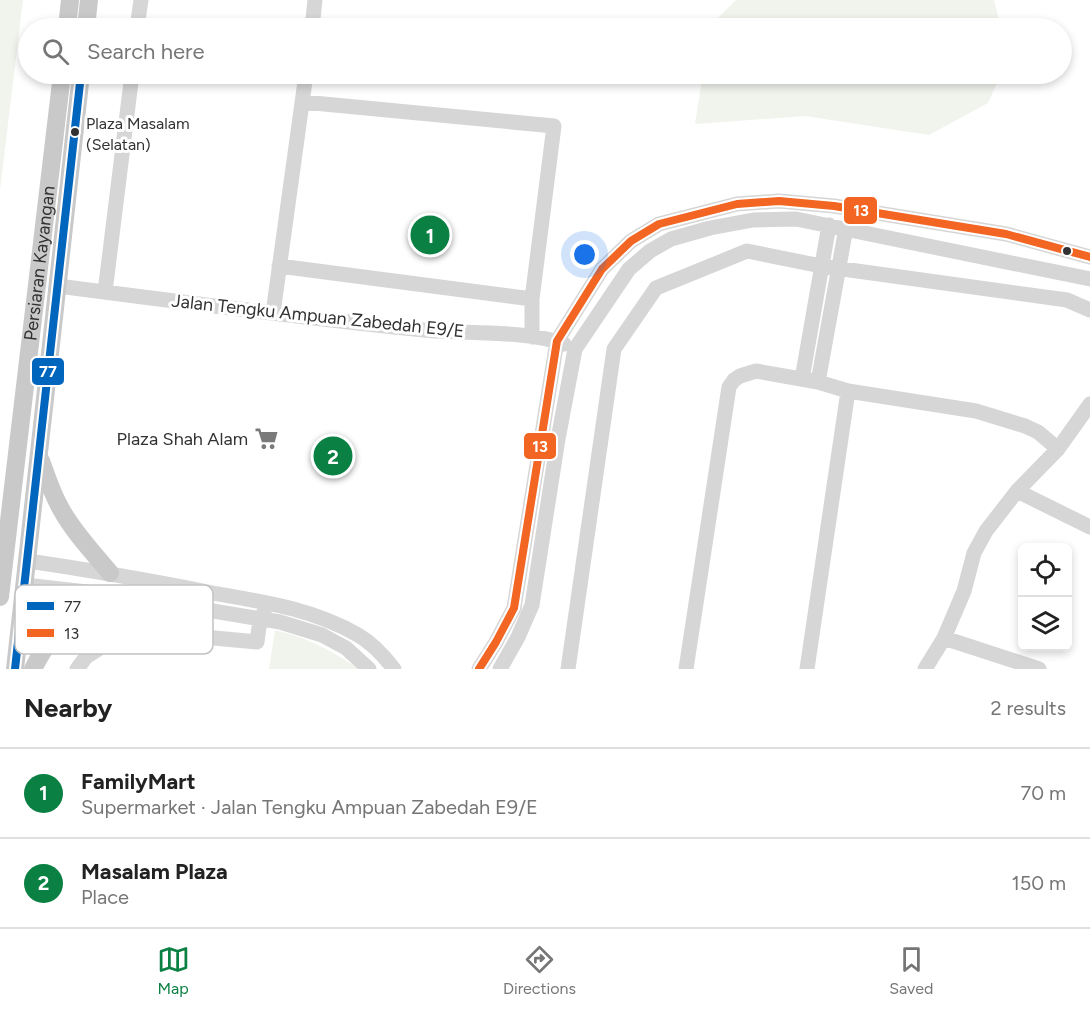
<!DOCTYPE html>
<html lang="en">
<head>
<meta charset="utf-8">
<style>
  :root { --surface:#fff; --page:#f6f6f6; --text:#222; --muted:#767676; --line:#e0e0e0; --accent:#0b8043 }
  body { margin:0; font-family:Figtree,sans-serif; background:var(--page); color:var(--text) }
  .controls { position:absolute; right:18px; bottom:18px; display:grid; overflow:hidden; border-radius:9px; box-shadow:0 3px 9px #0003 }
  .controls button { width:54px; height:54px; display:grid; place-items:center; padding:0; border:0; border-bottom:2px solid var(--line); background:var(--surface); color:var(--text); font:30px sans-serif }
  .you { position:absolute; left:585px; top:255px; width:21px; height:21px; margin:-15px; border:4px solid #fff; border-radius:50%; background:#1a73e8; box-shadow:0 0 0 9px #1a73e833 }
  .badge { display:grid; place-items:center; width:39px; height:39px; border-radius:50%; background:var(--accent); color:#fff; font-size:20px; font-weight:700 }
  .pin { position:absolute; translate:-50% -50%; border:3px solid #fff; box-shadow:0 2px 6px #0006 }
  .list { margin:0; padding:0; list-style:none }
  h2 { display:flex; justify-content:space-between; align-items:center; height:78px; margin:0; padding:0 24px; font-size:26px }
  h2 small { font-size:20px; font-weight:400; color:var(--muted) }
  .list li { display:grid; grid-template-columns:39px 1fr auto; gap:18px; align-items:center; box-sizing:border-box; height:90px; padding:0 24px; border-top:2px solid var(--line) }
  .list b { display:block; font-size:22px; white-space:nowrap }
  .list p { margin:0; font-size:20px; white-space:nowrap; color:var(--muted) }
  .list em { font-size:20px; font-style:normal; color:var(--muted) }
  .icon { flex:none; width:33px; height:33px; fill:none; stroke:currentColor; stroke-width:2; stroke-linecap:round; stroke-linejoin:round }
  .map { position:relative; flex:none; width:1090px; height:669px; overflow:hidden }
  .search { position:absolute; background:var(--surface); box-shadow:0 3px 9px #0003; left:18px; right:18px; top:18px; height:66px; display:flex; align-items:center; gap:15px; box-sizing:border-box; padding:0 21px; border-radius:33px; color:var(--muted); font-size:22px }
  .sheet { height:258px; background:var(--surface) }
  nav { display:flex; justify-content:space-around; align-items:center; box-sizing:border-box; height:84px; border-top:2px solid var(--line); background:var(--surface); font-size:16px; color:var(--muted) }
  nav a { display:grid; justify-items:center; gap:3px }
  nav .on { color:var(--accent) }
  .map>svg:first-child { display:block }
</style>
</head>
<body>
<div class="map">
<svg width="1090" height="669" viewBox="0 0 1090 669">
  <rect width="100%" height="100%" fill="#fff"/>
  <path fill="#f1f4ed" d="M 0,0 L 23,0 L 0,190 Z
    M 736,0 L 994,0 L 1001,28 L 710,28 L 711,25 Z
    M 703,74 L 1001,74 L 988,103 L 929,135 L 805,116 L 695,124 Z
    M 275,630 C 310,639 329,649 359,669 L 269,669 Z"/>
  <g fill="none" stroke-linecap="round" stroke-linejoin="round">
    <path stroke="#d6d6d6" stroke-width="15" d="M 137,28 L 141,0
      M 312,28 L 315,0
      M 303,102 L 554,126 L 532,299 L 532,337
      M 279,266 L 532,299
      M 58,286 C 180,302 302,318 424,330 C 463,334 530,330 564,344
      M 105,292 L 132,74
      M 273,313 L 306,74
      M 802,379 L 829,225
      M 818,382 L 846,228
      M 1017,491 L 1090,527
      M 28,561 C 90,570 152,581 213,593 C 264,602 313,609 358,635 C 372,643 384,656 394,669
      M 25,585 L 122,596 L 280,622 L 322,635 L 346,648 L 369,669
      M 944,638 L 1039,669
      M 77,669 L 86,657 L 128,630 L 257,642 L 259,627 L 264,612
      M 479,669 L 496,642 L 514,608 L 557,341 L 602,269 L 631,241 L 659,224 L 737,204 L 779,201 L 834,206 L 1006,234 L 1090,257
      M 500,669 L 518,637 L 532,605 L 558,439 L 575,349 L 629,269 L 650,251 L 671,239 L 710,228 L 753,220 L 796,219 L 1090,279
      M 568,669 L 614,349 L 656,288 L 747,251 L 821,266 L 1067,300 L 1090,310
      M 686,669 L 729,387 L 734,380 L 740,376 L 756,371 L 818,382 L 848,391 L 976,411 L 1025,426 L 1038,432 L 1058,449
      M 807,669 L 848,391
      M 925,669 L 944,638 L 964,591 L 974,553 L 986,531 L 1017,491 L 1058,449 L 1090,404"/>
    <g stroke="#c9c9c9" stroke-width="18">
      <path d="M 67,28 L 70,0"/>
      <path d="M 86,28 L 89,0"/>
      <path d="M 41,461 C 47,477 52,494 61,509 C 74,533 93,552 110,573"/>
      <path id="s1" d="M 0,597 L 62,74"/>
      <path d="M 15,669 L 81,74"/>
      <path d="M 33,669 C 55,625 76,610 122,596"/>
    </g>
    <defs>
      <path id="bus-1" d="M 15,669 L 81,74"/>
      <path id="bus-2" d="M 479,669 L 496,642 L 514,608 L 557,341 L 602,269 L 631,241 L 659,224 L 737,204 L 779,201 L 834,206 L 1006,234 L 1090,257"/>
    </defs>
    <use href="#bus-1" stroke="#fff" stroke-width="12"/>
    <use href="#bus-2" stroke="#fff" stroke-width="12"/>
    <use href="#bus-1" stroke="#0065bd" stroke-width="8"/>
    <use href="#bus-2" stroke="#f26522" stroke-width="8"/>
  </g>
  <defs>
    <symbol id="supermarket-bare" viewBox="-9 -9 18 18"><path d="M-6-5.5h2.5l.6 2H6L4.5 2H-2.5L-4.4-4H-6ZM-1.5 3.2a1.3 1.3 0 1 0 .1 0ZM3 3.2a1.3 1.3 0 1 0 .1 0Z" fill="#7a7a7a" stroke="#fff" stroke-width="2.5" paint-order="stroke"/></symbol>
  </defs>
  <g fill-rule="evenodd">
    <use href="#supermarket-bare" x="250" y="422" width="33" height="33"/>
  </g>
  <g fill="#323232" stroke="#fff" stroke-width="2">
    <circle cx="75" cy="132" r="5"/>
    <circle cx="1067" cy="251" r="5"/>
  </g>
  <g text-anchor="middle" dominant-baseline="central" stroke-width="6" stroke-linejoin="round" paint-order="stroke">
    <g font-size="16" fill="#323232" stroke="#fff" text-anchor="start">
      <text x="86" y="123">Plaza Masalam<tspan x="86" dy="21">(Selatan)</tspan></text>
    </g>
    <g font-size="18" fill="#323232" stroke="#fff">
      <text stroke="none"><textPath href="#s1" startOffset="336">Persiaran Kayangan</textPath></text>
      <text transform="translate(318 316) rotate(6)">Jalan Tengku Ampuan Zabedah E9/E</text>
    </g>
    <g font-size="18" fill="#323232" stroke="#fff" text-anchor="end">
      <text x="248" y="439">Plaza Shah Alam</text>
    </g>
  </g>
  <rect x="15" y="585" width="198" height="69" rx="9" fill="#fff" stroke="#c2c2c2" stroke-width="1.5"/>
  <rect x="27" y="602" width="27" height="8" fill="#0065bd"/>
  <rect x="27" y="629" width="27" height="8" fill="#f26522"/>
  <g font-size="16" fill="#323232">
    <text x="64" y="612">77</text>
    <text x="64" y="639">13</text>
  </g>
  <g stroke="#fff" stroke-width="2">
    <rect x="843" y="196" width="35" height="29" rx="6" fill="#f26522"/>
    <rect x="31" y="357" width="34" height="29" rx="6" fill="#0065bd"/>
    <rect x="523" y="432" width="34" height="28" rx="6" fill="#f26522"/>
  </g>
  <g font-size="16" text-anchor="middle" font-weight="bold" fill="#fff">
    <text x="861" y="216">13</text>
    <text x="48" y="377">77</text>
    <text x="540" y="452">13</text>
  </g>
</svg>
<div class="controls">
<button><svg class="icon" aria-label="locate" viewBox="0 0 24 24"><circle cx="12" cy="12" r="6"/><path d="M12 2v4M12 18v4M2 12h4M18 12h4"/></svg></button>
<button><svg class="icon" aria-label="layers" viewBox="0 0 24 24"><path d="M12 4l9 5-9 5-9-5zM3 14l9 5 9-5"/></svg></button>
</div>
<div class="you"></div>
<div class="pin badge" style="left:430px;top:235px">1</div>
<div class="pin badge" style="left:333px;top:456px">2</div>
<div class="search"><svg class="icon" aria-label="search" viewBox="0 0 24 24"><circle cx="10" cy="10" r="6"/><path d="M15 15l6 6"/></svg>Search here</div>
</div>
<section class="sheet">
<h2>Nearby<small>2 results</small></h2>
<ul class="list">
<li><span class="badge">1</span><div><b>FamilyMart</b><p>Supermarket · Jalan Tengku Ampuan Zabedah E9/E</p></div><em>70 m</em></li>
<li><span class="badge">2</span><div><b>Masalam Plaza</b><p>Place</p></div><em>150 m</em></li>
</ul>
</section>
<nav>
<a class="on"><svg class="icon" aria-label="map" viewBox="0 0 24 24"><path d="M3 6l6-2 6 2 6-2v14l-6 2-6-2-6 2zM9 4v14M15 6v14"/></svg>Map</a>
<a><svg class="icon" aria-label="directions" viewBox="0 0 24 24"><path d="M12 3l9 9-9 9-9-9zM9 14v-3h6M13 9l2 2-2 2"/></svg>Directions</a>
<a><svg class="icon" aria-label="saved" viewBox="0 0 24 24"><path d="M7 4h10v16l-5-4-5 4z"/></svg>Saved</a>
</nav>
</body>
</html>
